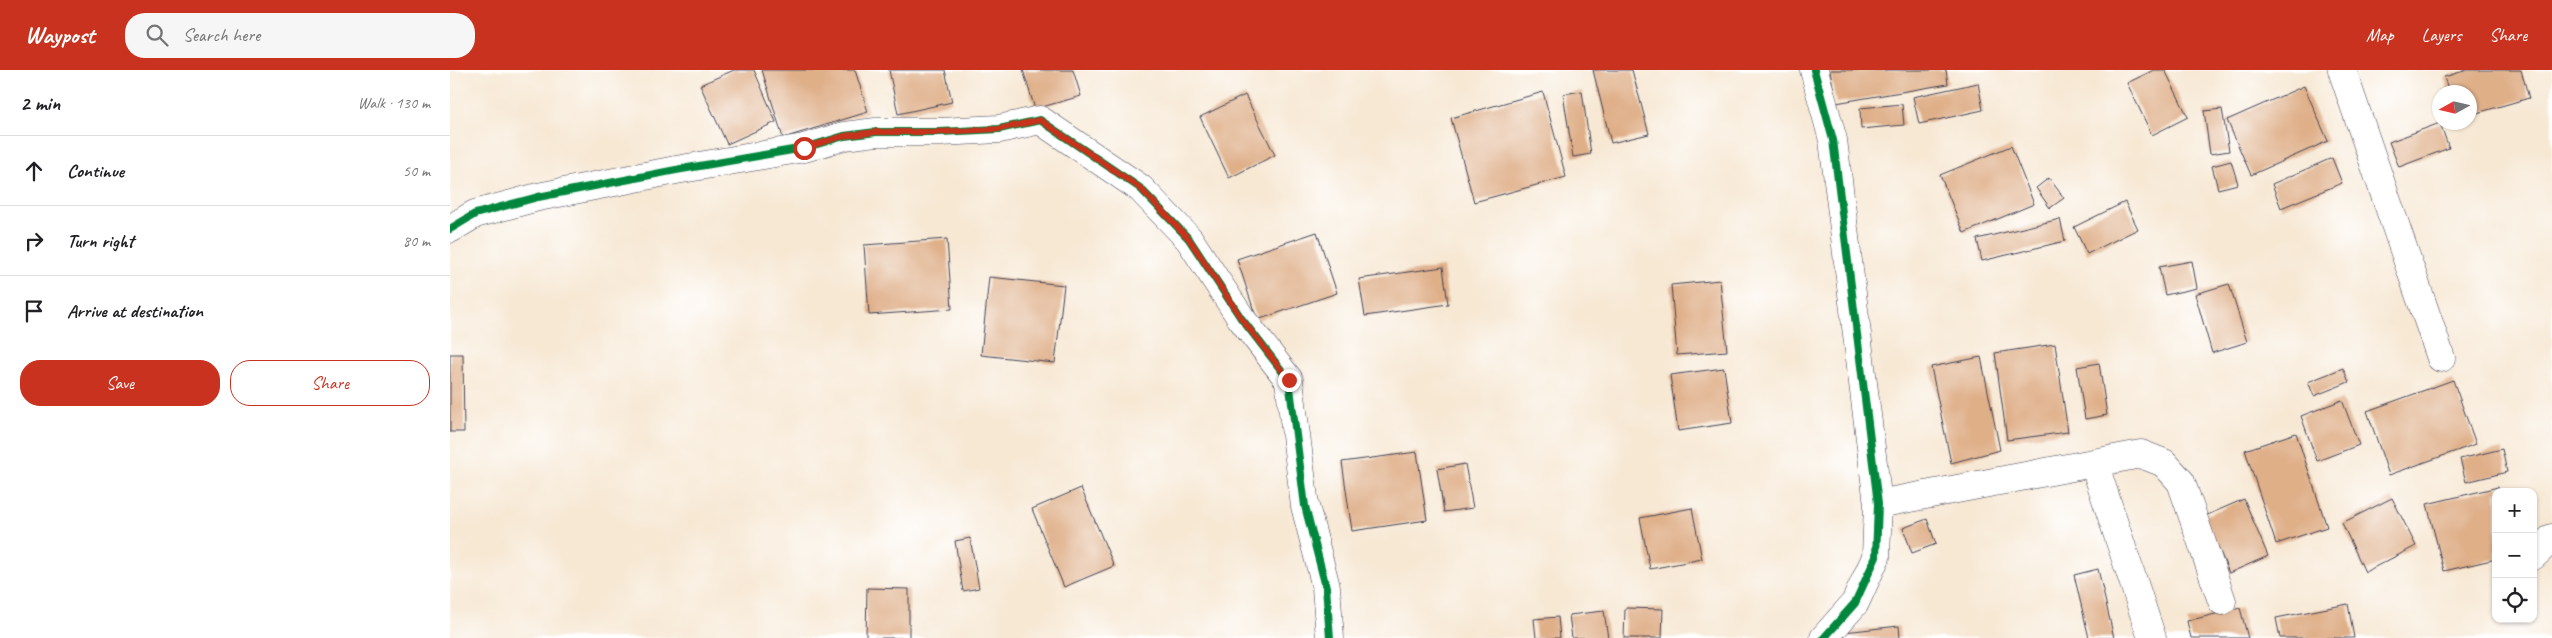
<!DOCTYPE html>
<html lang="en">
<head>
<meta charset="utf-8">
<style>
  :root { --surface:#fff; --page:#f6f6f6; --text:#202124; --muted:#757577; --line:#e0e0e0; --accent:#c8321e }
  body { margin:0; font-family:Caveat,sans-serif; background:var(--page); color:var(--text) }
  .controls { position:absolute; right:15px; bottom:15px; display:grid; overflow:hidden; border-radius:10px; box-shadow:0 1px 4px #0004 }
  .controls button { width:45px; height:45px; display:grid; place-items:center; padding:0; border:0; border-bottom:1px solid var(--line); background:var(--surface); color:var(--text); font:25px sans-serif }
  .compass { position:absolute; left:1982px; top:15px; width:45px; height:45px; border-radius:50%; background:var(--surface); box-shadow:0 1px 4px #0004; rotate:262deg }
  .stop { position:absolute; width:15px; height:15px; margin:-11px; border:4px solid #c8321e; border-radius:50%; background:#fff }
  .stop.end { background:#c8321e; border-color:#fff; box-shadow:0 1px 5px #0008 }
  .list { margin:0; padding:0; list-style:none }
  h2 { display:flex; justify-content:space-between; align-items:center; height:65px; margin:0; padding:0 20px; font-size:21px }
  h2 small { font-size:16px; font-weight:400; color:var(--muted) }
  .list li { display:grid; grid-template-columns:32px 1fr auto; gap:15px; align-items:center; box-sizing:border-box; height:70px; padding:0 20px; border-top:1px solid var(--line) }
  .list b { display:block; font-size:19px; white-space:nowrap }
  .list em { font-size:16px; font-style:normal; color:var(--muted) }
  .actions { display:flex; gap:10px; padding:15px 20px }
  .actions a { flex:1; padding:11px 0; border:1px solid var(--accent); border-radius:20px; text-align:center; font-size:18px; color:var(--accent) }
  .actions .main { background:var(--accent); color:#fff }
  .icon { flex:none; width:28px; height:28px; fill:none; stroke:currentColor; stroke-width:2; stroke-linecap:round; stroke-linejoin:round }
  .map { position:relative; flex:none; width:2102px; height:568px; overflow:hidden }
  header { display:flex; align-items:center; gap:30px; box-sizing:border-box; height:70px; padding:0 25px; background:var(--accent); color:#fff }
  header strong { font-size:24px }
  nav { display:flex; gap:28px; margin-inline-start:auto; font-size:18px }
  .search { width:350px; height:45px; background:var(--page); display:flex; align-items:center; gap:12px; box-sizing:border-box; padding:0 18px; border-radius:20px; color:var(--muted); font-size:19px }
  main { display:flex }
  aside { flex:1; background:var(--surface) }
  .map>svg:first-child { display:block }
</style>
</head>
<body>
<header>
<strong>Waypost</strong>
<div class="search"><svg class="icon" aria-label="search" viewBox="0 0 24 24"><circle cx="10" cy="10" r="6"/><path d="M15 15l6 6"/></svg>Search here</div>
<nav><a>Map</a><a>Layers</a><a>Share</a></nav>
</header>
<main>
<aside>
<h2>2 min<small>Walk · 130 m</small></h2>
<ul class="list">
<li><svg class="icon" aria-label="ahead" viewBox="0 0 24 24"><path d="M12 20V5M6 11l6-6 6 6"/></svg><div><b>Continue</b></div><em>50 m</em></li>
<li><svg class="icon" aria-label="right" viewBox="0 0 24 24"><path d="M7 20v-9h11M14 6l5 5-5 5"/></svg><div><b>Turn right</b></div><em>80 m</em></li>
<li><svg class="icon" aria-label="arrive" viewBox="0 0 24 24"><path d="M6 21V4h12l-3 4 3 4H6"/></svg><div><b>Arrive at destination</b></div></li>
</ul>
<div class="actions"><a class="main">Save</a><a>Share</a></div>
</aside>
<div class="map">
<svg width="2102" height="568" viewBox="0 0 2102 568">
  <rect width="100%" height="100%" fill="#fff"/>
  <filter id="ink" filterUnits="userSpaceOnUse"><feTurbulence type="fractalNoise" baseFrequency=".02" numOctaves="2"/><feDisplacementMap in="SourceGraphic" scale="10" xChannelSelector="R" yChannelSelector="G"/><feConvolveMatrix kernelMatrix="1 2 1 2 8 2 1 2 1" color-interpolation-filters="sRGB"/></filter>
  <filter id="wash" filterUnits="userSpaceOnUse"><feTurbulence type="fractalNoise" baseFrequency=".0096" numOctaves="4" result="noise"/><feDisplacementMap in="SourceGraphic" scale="20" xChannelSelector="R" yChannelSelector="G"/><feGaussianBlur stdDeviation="1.12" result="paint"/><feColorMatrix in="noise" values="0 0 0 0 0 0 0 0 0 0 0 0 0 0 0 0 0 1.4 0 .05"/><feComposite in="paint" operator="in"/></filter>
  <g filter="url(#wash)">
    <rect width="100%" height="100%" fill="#f7e8d4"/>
    <g id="blocks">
      <path fill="#dfaf88" d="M 284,0 L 304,0 L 326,52 L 277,74 L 250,15 Z
        M 312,0 L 405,0 L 418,42 L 333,68 Z
        M 439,0 L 495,0 L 502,32 L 448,44 Z
        M 573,0 L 623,0 L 631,26 L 585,39 Z
        M 1143,0 L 1182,0 L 1199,64 L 1161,73 Z
        M 1380,0 L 1496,0 L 1498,14 L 1386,33 Z
        M 1704,0 L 1715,0 L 1738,47 L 1702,65 L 1677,13 Z
        M 2017,0 L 2071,0 L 2079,28 L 2020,45 L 2020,22 L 1999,22 L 1994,7 Z
        M 1528,13 L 1533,40 L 1469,54 L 1463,27 Z
        M 1854,16 L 1878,71 L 1801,105 L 1777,50 Z
        M 1132,21 L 1141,84 L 1123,87 L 1113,24 Z
        M 1093,22 L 1116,107 L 1024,132 L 1001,48 Z
        M 795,25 L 825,85 L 779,108 L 750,47 Z
        M 1452,34 L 1454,55 L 1411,59 L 1410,38 Z
        M 1772,39 L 1779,81 L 1760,84 L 1754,41 Z
        M 1990,53 L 1999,78 L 1949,97 L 1939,72 Z
        M 1561,76 L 1584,134 L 1514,163 L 1490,105 Z
        M 1882,88 L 1892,113 L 1831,138 L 1822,114 Z
        M 1781,91 L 1788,114 L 1768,119 L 1762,96 Z
        M 1599,108 L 1614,128 L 1600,138 L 1586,118 Z
        M 1675,132 L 1688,159 L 1637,184 L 1624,157 Z
        M 1610,149 L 1615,171 L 1532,191 L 1527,169 Z
        M 867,162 L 887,223 L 807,250 L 787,189 Z
        M 497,169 L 502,239 L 419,245 L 414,175 Z
        M 1742,191 L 1747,218 L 1715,225 L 1709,197 Z
        M 993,197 L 998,234 L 915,246 L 909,209 Z
        M 539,207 L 614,215 L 605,293 L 531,285 Z
        M 1270,210 L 1277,281 L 1227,285 L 1221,215 Z
        M 1779,214 L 1797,272 L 1762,283 L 1745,224 Z
        M 1605,274 L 1618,362 L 1557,370 L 1545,283 Z
        M 0,284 L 13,284 L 14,362 L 0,362 Z
        M 1531,287 L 1550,380 L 1501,393 L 1481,297 Z
        M 1649,293 L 1657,345 L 1635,349 L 1627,297 Z
        M 1274,298 L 1282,353 L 1228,361 L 1220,305 Z
        M 1893,298 L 1899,312 L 1864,326 L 1858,312 Z
        M 2003,310 L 2026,374 L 1939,405 L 1917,341 Z
        M 1892,330 L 1909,375 L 1867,391 L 1851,346 Z
        M 1846,363 L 1877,457 L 1826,474 L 1795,380 Z
        M 2052,379 L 2057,402 L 2016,412 L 2010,389 Z
        M 967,382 L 977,450 L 902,461 L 892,392 Z
        M 1015,394 L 1023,438 L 994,442 L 987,399 Z
        M 2048,417 L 2049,422 L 2046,422 L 2046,489 L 1994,501 L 1977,434 Z
        M 631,418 L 664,496 L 614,517 L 582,439 Z
        M 1942,428 L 1966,476 L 1915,502 L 1892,453 Z
        M 1794,429 L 1818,486 L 1779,503 L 1755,446 Z
        M 1242,438 L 1252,489 L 1200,499 L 1190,448 Z
        M 1477,449 L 1486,474 L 1462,483 L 1453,458 Z
        M 520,468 L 529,518 L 513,521 L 505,471 Z
        M 1648,499 L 1664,568 L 1639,568 L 1624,505 Z
        M 417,518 L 459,519 L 459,568 L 416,568 Z
        M 1898,534 L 1904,568 L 1830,568 L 1826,548 Z
        M 1175,538 L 1213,539 L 1212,568 L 1174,568 Z
        M 1790,538 L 1798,568 L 1741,568 L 1737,551 Z
        M 1154,541 L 1158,568 L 1122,568 L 1119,545 Z
        M 1108,547 L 1110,568 L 1086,568 L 1084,549 Z
        M 1449,556 L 1450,568 L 1394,568 L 1394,562 Z"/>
    </g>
  </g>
  <g filter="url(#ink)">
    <use href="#blocks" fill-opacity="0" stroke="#424052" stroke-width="1"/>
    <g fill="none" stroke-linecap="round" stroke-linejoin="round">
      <defs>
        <path id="street" d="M 1364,0 L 1383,70 L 1428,434 L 1426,487 L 1405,533 L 1374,568
          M 1892,0 L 1991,288
          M 0,159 L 25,144 L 88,127 L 226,100 L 354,78 L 394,66 L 426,62 L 490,62 L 549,59 L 590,50 L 690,118 L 739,169 L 791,248 L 839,310 L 855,436 L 876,517 L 880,568
          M 1644,393 L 1702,568
          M 1428,434 L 1691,384 L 1714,393 L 1731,412 L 1772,531
          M 2083,486 L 2102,468"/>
      </defs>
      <use href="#street" stroke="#424052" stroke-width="29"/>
      <use href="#street" stroke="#fff" stroke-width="28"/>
      <defs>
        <path id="cycleway" d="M 1364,0 L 1383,70 L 1428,434 L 1426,487 L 1405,533 L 1374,568
          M 0,159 L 25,144 L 88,127 L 226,100 L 354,78 L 394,66 L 426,62 L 490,62 L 549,59 L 590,50 L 690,118 L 739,169 L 791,248 L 839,310 L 855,436 L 876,517 L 880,568"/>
      </defs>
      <use href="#cycleway" stroke="#fff" stroke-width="11"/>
      <use href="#cycleway" stroke="#00873e" stroke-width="8"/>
    </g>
  </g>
  <g fill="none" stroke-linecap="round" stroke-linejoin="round" filter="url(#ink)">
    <path stroke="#c8321e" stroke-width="6" d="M 354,78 L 394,66 L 426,62 L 490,62 L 549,59 L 590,50 L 690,118 L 739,169 L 791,248 L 839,310"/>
  </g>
</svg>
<div class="controls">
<button>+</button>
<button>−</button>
<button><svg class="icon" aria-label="locate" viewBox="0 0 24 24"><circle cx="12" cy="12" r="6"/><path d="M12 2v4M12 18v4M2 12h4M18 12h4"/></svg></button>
</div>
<svg class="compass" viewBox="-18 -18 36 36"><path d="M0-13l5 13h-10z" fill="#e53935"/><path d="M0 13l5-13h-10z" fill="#757577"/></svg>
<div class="stop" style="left:354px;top:78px"></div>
<div class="stop end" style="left:839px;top:310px"></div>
</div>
</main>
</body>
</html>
